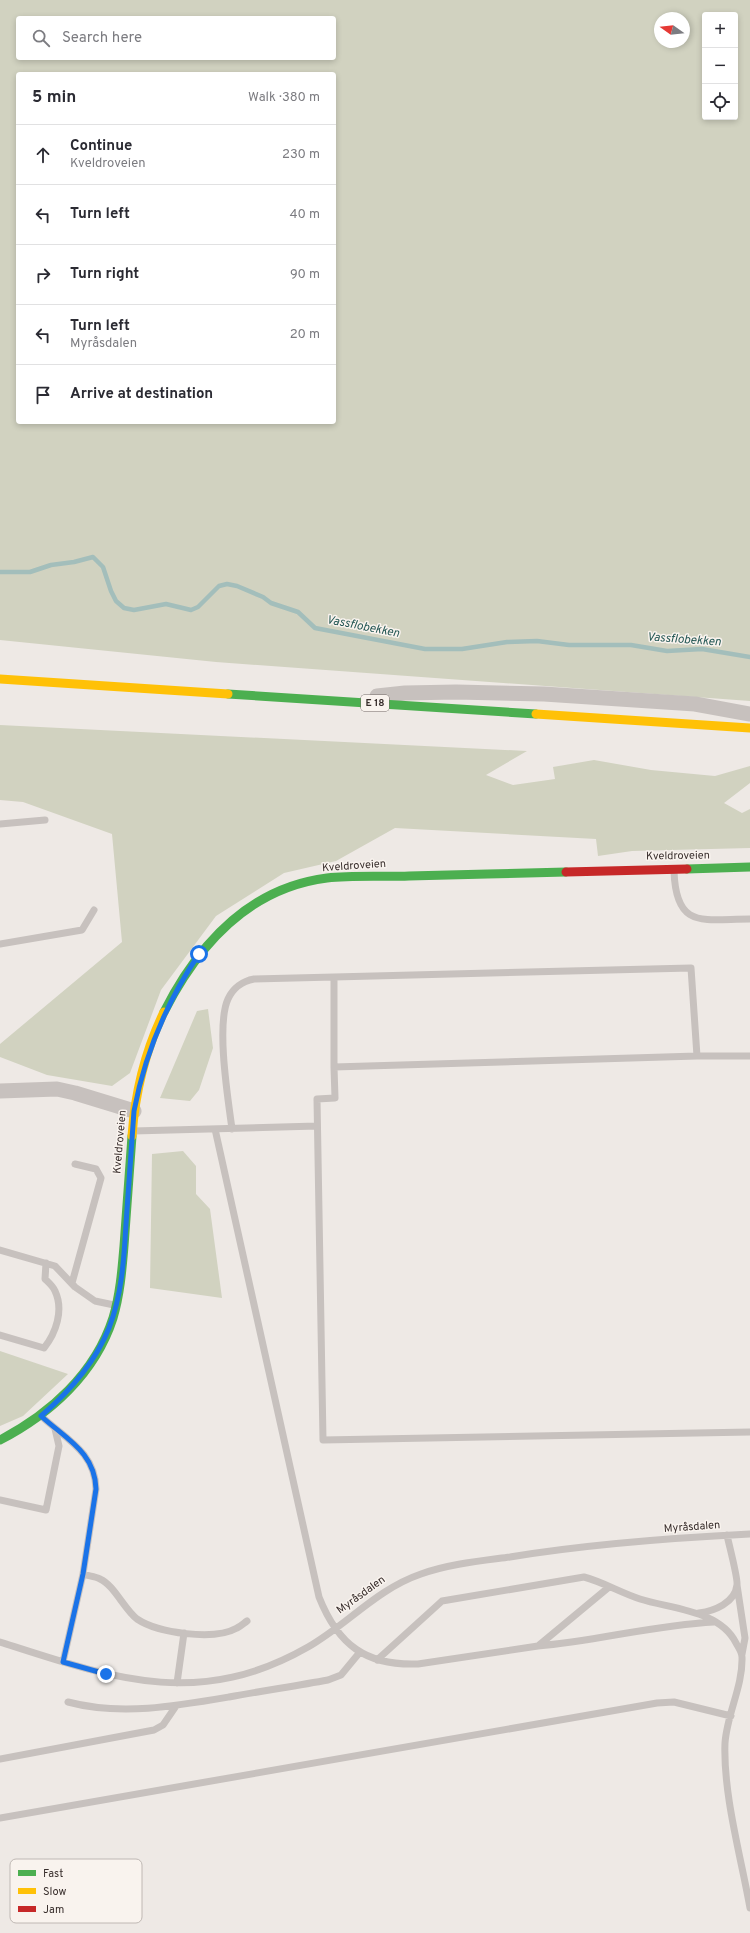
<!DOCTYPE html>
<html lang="en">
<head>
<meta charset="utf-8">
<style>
  :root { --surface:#fff; --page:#f7f7f7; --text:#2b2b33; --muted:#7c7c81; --line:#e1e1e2 }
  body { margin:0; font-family:Overpass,sans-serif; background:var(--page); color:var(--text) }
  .controls { position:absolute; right:12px; top:12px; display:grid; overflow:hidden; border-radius:4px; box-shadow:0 2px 6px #0003 }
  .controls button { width:36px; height:36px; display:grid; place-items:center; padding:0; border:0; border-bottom:1px solid var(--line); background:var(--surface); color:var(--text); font:20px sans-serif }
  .compass { position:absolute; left:654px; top:12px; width:36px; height:36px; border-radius:50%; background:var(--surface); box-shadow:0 2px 6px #0003; rotate:285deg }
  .stop { position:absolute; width:12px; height:12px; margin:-9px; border:3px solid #1a73e8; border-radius:50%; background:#fff }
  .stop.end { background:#1a73e8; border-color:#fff; box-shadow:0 1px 4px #0008 }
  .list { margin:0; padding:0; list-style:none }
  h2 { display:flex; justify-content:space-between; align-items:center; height:52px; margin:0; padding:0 16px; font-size:17px }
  h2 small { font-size:13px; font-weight:400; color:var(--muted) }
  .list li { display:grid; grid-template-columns:26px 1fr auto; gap:12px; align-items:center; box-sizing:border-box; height:60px; padding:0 16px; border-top:1px solid var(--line) }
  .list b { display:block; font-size:15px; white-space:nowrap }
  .list p { margin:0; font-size:13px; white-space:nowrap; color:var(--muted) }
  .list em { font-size:13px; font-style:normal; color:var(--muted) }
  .icon { flex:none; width:22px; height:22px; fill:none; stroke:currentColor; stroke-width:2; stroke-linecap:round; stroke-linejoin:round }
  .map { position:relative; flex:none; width:750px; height:1933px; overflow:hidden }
  .search { position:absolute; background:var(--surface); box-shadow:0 2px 6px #0003; left:16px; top:16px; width:320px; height:44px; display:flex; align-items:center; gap:10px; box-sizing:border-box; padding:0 14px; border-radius:4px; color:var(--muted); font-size:15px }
  .panel { position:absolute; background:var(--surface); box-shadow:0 2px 6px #0003; left:16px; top:72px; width:320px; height:352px; border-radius:4px }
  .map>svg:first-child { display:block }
</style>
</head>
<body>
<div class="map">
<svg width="750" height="1933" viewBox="0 0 750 1933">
  <rect width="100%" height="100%" fill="#eee9e5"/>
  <path fill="#d1d2c0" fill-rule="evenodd" d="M 0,0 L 750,0 L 750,701 L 216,662 L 0,640 ZM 705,15 L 735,15 L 735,117 L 705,117 ZM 18,18 L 334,18 L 334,58 L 18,58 ZM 660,18 L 684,18 L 684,42 L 660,42 ZM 18,74 L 334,74 L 334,422 L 18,422 Z
    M 0,725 L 527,751 L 486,775 L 513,785 L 555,779 L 553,767 L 594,760 L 651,770 L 715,776 L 750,766 L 750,783 L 724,803 L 742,813 L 750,809 L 750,848 L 632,851 L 598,856 L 596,839 L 395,828 L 336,861 L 284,873 L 216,916 L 161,990 L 130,1073 L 112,1086 L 47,1075 L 0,1057 L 0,1044 L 122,942 L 112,834 L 23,802 L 0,800 Z
    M 208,1009 L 213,1048 L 199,1090 L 190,1101 L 160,1098 L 197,1011 Z
    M 183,1151 L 196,1166 L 196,1194 L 210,1209 L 222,1298 L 150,1288 L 152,1154 Z
    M 0,1351 L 68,1374 L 23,1416 L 0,1426 Z"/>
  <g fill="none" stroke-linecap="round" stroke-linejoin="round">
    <path stroke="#a3bebb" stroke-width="4.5" d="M 0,572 L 30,572 L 51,565 L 74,562 L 93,557 L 103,567 L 111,591 L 116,601 L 124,608 L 134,610 L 166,604 L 191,610 L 198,607 L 219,586 L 227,584 L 237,586 L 263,597 L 271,603 L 298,612 L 315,628 L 425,649 L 462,649 L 507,642 L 537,641 L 569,645 L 631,645 L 667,651 L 702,649 L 750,657"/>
    <path stroke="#c7c1be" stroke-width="7" d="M 0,824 L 45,820
      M 674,871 C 676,930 703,919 750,919
      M 0,944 L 82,930 L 94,910
      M 750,1056 L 697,1056 L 334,1067 L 335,1098 L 317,1099 L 323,1440 L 750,1432
      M 334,1067 L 334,977 L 691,968 L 697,1056
      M 215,1129 L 319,1597 C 338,1645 366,1666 418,1664 L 538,1646 L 609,1587
      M 232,1129 C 228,1099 216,1025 228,999 C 233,988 243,981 254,979 L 334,977
      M 133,1131 L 317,1126
      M 0,1250 L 55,1266 L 75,1287 L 95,1301 L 114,1305
      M 72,1283 L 101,1178 L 96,1169 L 75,1164
      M 0,1335 L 44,1348 C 56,1333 64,1310 55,1291 C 53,1286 48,1282 45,1279 L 46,1263
      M 41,1416 C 66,1439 95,1452 96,1489 L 83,1574 L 63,1662
      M 0,1500 L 46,1510 L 59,1446 L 55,1429
      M 83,1574 C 88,1576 95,1576 100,1579 C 114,1585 124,1609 137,1619 C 158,1633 214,1641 237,1628 C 241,1626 244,1623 247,1621
      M 737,1585 L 745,1638 L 742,1654
      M 699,1613 C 714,1611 735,1603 737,1585 C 738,1578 729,1545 727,1535
      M 0,1642 C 112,1678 198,1710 308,1647 C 348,1624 377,1589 421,1574 C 449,1564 480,1561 510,1557 C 589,1544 670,1538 750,1534
      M 538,1646 C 597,1641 654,1625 714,1622
      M 377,1660 L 442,1601 L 584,1577 C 603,1582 621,1593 640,1599 C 671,1609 720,1610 736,1643 C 738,1647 742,1652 742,1657 C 743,1686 727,1714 725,1743 C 723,1794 741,1857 750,1908
      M 177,1683 L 184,1633
      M 68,1702 C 120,1716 177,1706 229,1697 C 262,1691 295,1686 328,1680 L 341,1675 L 360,1652
      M 0,1759 L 154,1730 L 163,1725 L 176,1706
      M 0,1818 L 657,1703 L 674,1702 L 731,1716"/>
    <path stroke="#c7c1be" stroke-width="15" d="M 377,696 L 405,693 L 456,692 L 544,694 L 695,704 L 750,714
      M 0,1091 L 57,1089 L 75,1093 L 134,1111"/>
    <path stroke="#4caf50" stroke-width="9" d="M 228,694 L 536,714
      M 687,869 L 750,867
      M 164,1012 C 198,945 248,888 327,878 C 354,875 382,877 409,876 C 461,875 514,873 566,872
      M 0,1440 C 50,1414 95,1374 113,1318 C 120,1295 122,1270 124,1246 C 127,1209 129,1173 132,1136"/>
    <path stroke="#ffc107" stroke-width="9" d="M 0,679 L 228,694
      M 536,714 L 750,728
      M 132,1136 C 135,1094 145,1051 164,1012"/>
    <path stroke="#c62828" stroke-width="9" d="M 566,872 L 687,869"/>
  </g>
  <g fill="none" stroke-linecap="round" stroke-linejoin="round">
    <path stroke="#1a73e8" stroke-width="5" d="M 106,1674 L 63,1662 L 83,1574 L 96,1489 C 95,1452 66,1439 41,1416 C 69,1392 95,1363 109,1328 C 122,1295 124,1258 126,1224 C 129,1186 131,1149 134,1111 C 145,1053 166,1003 199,954"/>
  </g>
  <g text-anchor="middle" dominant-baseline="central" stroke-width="3" stroke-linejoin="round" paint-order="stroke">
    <rect fill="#f9f3ee" stroke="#726966" stroke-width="1" x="361" y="695" width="28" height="16" rx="3"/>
    <g font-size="10" font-weight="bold" fill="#382e2c">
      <text x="375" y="703">E 18</text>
    </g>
    <g font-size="11" fill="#382e2c" stroke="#f9f3ee">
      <text transform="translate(678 856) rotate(-1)">Kveldroveien</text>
      <text transform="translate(354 866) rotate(-4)">Kveldroveien</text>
      <text transform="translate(120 1142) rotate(-85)">Kveldroveien</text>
      <text transform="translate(692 1527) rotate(-4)">Myråsdalen</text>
      <text transform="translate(361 1595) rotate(-36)">Myråsdalen</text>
    </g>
    <g font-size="12" font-style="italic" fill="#245754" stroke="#f9f3ee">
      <text transform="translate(363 627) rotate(11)">Vassflobekken</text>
      <text transform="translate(684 640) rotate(4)">Vassflobekken</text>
    </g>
  </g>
  <rect x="10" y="1859" width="132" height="64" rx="6" fill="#f9f3ee" stroke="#bfb8b4" stroke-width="1"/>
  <rect x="18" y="1870" width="18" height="6" fill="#4caf50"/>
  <rect x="18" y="1888" width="18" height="6" fill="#ffc107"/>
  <rect x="18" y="1906" width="18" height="6" fill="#c62828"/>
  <g font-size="11" fill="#382e2c">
    <text x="43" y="1877">Fast</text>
    <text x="43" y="1895">Slow</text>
    <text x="43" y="1913">Jam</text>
  </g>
</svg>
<div class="controls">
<button>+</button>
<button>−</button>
<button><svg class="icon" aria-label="locate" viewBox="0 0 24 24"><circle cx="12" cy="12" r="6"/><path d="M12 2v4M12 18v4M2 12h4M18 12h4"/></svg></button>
</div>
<svg class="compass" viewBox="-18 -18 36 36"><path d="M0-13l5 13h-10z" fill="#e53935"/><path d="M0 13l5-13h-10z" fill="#7c7c81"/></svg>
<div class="stop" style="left:199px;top:954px"></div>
<div class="stop end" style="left:106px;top:1674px"></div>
<div class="search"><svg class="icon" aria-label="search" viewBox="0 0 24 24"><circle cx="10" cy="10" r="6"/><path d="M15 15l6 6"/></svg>Search here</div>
<section class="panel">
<h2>5 min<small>Walk · 380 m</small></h2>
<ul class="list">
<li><svg class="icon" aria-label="ahead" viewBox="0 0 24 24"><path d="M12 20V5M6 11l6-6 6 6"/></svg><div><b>Continue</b><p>Kveldroveien</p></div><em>230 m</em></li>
<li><svg class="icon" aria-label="left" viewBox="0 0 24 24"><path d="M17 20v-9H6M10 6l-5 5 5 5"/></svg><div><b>Turn left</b></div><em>40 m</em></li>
<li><svg class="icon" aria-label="right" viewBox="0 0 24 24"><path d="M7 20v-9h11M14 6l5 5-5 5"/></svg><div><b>Turn right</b></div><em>90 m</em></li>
<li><svg class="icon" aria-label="left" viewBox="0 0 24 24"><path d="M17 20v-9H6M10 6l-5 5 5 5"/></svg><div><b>Turn left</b><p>Myråsdalen</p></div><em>20 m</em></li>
<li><svg class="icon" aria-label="arrive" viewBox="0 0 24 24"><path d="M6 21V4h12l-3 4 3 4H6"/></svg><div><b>Arrive at destination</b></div></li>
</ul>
</section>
</div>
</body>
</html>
